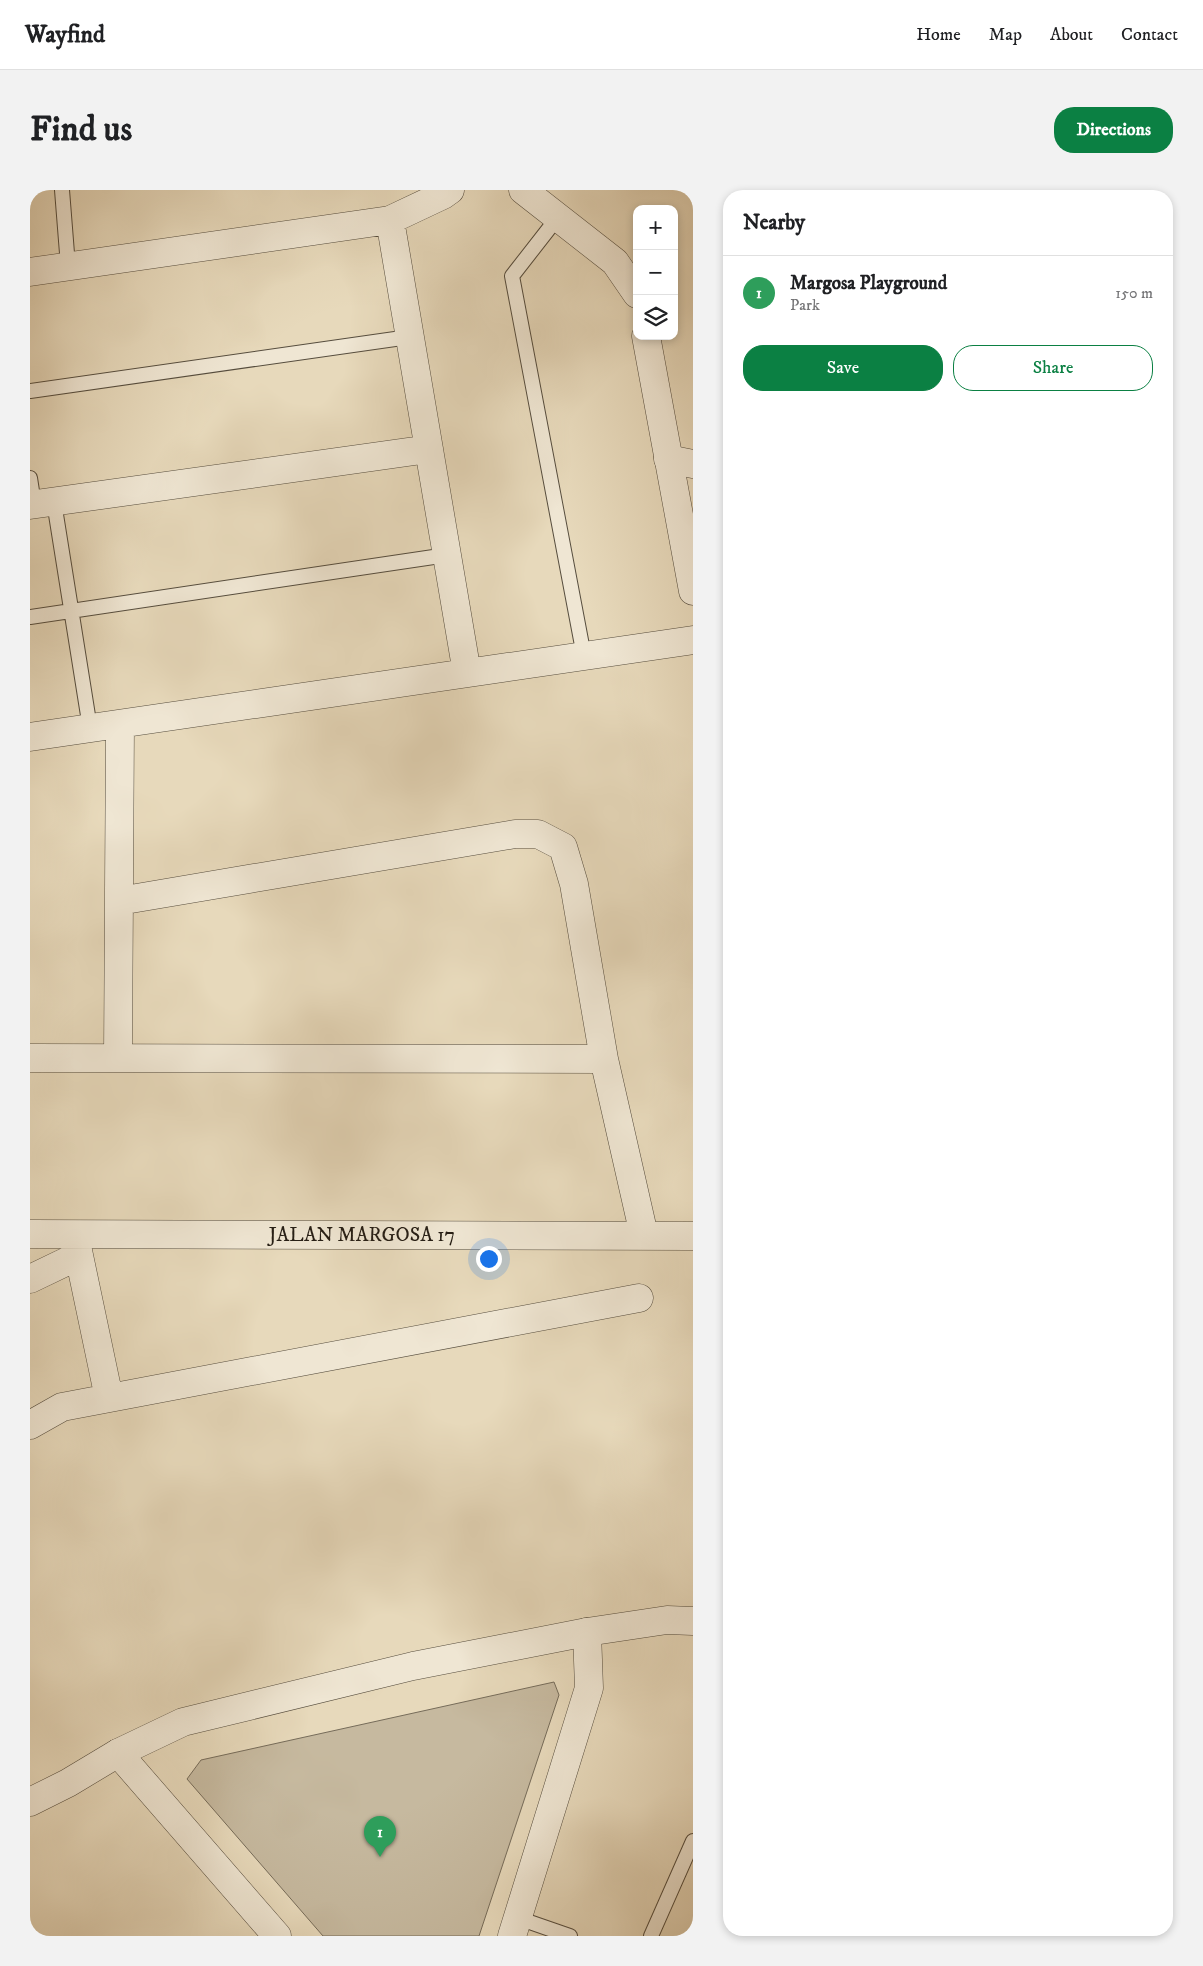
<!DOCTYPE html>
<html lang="en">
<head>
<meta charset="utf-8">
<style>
  :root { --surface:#fff; --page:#f2f2f2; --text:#202124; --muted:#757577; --line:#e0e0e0; --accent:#0b8043 }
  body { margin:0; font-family:"IM FELL DW Pica",serif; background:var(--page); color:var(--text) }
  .controls { position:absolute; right:15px; top:15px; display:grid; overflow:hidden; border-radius:10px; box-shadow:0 2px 8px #0003 }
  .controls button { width:45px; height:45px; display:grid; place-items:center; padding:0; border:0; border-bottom:1px solid var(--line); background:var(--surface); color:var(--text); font:25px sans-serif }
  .you { position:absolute; left:458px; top:1068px; width:18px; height:18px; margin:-12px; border:4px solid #fff; border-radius:50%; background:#1a73e8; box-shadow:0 0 0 8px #1a73e833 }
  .badge { display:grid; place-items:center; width:32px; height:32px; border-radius:50%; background:var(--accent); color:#fff; font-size:16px; font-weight:700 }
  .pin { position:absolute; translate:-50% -41px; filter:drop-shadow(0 1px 2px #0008) }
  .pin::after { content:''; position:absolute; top:26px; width:18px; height:15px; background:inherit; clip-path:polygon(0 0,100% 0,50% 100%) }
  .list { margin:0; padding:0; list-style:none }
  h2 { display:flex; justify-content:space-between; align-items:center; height:65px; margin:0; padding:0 20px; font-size:21px }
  h2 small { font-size:16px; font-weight:400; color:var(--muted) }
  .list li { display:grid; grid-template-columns:32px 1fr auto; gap:15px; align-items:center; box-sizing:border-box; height:75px; padding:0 20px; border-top:1px solid var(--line) }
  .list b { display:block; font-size:19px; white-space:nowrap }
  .list p { margin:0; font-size:16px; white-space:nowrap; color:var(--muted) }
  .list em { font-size:16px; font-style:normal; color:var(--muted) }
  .actions { display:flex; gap:10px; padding:15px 20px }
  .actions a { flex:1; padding:11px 0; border:1px solid var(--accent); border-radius:20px; text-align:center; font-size:18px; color:var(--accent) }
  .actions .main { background:var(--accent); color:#fff }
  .icon { flex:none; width:28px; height:28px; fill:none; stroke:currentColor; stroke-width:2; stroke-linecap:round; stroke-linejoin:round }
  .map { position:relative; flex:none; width:663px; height:1746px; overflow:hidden; border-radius:20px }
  header { display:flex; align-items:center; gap:30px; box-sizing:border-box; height:70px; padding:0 25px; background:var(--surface); border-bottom:1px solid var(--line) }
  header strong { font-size:24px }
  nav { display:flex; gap:28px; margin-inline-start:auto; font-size:18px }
  .intro { display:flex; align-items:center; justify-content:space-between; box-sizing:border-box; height:120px; padding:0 30px }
  h1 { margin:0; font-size:35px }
  .button { padding:12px 22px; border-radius:20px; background:var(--accent); color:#fff; font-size:18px; font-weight:700 }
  main { display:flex; gap:30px; padding:0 30px }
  aside { flex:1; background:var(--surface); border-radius:20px; box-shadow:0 2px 8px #0003 }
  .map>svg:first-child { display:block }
</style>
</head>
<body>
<header>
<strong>Wayfind</strong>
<nav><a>Home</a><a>Map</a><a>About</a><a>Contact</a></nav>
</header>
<div class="intro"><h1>Find us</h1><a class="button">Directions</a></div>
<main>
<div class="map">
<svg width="663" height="1746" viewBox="0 0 663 1746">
  <rect width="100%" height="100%" fill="#e7d9bb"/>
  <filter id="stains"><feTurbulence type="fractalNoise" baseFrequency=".004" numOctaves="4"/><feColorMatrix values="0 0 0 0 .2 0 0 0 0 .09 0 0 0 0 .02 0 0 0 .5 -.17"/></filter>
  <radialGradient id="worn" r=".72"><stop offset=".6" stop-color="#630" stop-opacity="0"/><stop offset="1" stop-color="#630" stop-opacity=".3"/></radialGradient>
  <path fill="#c6b99f" stroke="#766c5a" d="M 524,1492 L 529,1505 L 449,1746 L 293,1746 L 157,1589 L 171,1570 Z"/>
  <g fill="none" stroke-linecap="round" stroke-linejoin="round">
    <defs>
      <path id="service" d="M 32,0 L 38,76
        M 528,27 L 482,86 L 554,466
        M 0,201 L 379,147
        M 0,288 L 4,314
        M 24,312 L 60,538
        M 0,427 L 417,365
        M 488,1728 L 540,1746
        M 621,1746 L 663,1651"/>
      <path id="minor" d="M 360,30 L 437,483
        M 0,82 L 360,30 L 413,5 L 420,0
        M 638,269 L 663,274
        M 0,315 L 399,259
        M 0,547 L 663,450
        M 89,711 L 485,644 L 508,644 L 533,657 L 544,694 L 574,869 L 614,1045
        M 0,868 L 574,869
        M 88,868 L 90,534
        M 0,1044 L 663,1046
        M 47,1056 L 79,1208
        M 0,1089 L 48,1066
        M 0,1235 L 32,1217 L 609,1108
        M 88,1563 L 247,1746
        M 482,1746 L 559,1498 L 557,1442"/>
      <path id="tertiary" d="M 493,0 L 585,72 L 607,104
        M 616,146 L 663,401
        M 0,1612 L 38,1593 L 88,1563 L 153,1532 L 383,1476 L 557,1442 L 637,1430 L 663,1431"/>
    </defs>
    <use href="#service" stroke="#564d3e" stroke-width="16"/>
    <use href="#minor" stroke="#564d3e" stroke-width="29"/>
    <use href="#tertiary" stroke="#564d3e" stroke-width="29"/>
    <use href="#service" stroke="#efe6d3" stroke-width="14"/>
    <use href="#minor" stroke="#efe6d3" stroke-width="28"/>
    <use href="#tertiary" stroke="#efe6d3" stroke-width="28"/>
  </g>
  <g text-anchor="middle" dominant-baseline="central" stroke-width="4.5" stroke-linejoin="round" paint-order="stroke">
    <g font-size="20" fill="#261e15" stroke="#efe6d3">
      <text x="332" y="1045">JALAN MARGOSA 17</text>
    </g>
  </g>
  <rect width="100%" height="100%" filter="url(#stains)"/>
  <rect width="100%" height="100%" fill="url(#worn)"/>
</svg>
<div class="controls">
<button>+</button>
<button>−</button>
<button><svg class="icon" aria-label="layers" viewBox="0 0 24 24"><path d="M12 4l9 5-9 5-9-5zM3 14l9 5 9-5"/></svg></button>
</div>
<div class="you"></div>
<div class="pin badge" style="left:350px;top:1667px;background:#2e9e5b">1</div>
</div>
<aside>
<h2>Nearby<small></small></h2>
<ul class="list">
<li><span class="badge" style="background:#2e9e5b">1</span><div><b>Margosa Playground</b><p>Park</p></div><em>150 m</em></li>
</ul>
<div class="actions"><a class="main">Save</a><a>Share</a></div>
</aside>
</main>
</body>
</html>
